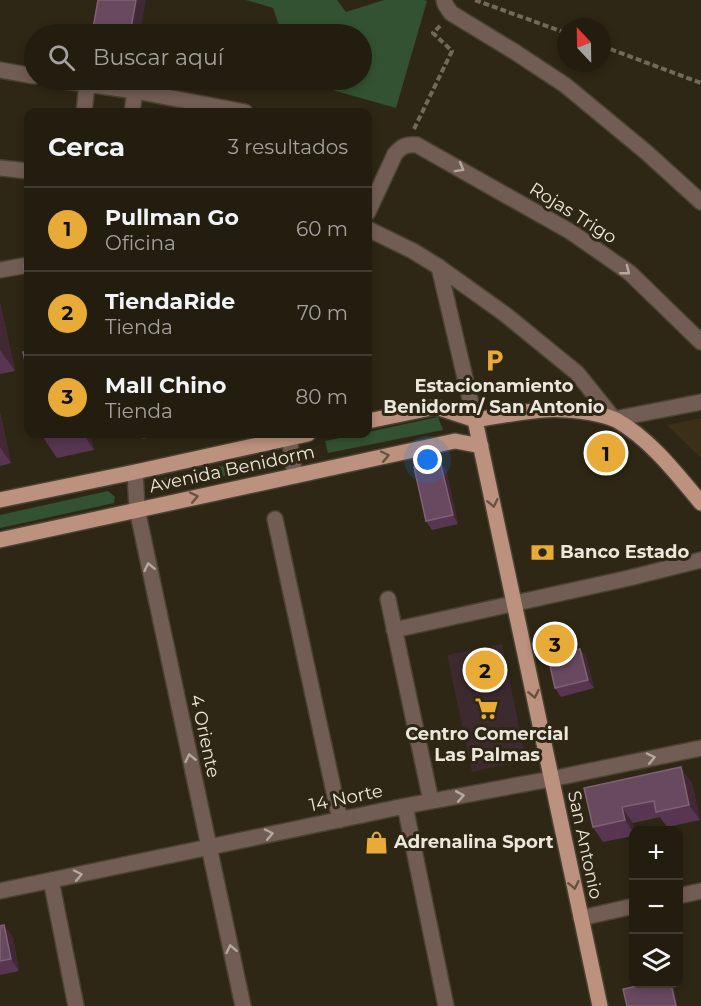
<!DOCTYPE html>
<html lang="es">
<head>
<meta charset="utf-8">
<style>
  :root { --surface:#231d10; --page:#2f2a1e; --text:#f1f3f6; --muted:#a3a29f; --line:#403b30; --accent:#e8ab37 }
  body { margin:0; font-family:Montserrat,sans-serif; background:var(--page); color:var(--text) }
  .controls { position:absolute; right:18px; bottom:18px; display:grid; overflow:hidden; border-radius:12px; box-shadow:0 3px 9px #0003 }
  .controls button { width:54px; height:54px; display:grid; place-items:center; padding:0; border:0; border-bottom:2px solid var(--line); background:var(--surface); color:var(--text); font:30px sans-serif }
  .compass { position:absolute; left:557px; top:18px; width:54px; height:54px; border-radius:50%; background:var(--surface); box-shadow:0 3px 9px #0003; rotate:338deg }
  .you { position:absolute; left:428px; top:460px; width:21px; height:21px; margin:-15px; border:4px solid #fff; border-radius:50%; background:#1a73e8; box-shadow:0 0 0 9px #1a73e833 }
  .badge { display:grid; place-items:center; width:39px; height:39px; border-radius:50%; background:var(--accent); color:#111; font-size:20px; font-weight:700 }
  .pin { position:absolute; translate:-50% -50%; border:3px solid #fff; box-shadow:0 2px 6px #0006 }
  .list { margin:0; padding:0; list-style:none }
  h2 { display:flex; justify-content:space-between; align-items:center; height:78px; margin:0; padding:0 24px; font-size:26px }
  h2 small { font-size:20px; font-weight:400; color:var(--muted) }
  .list li { display:grid; grid-template-columns:39px 1fr auto; gap:18px; align-items:center; box-sizing:border-box; height:84px; padding:0 24px; border-top:2px solid var(--line) }
  .list b { display:block; font-size:22px; white-space:nowrap }
  .list p { margin:0; font-size:20px; white-space:nowrap; color:var(--muted) }
  .list em { font-size:20px; font-style:normal; color:var(--muted) }
  .icon { flex:none; width:33px; height:33px; fill:none; stroke:currentColor; stroke-width:2; stroke-linecap:round; stroke-linejoin:round }
  .map { position:relative; flex:none; width:701px; height:1006px; overflow:hidden }
  .search { position:absolute; background:var(--surface); box-shadow:0 3px 9px #0003; left:24px; top:24px; width:348px; height:66px; display:flex; align-items:center; gap:15px; box-sizing:border-box; padding:0 21px; border-radius:33px; color:var(--muted); font-size:22px }
  .panel { position:absolute; background:var(--surface); box-shadow:0 3px 9px #0003; left:24px; top:108px; width:348px; height:330px; border-radius:12px }
  .map>svg:first-child { display:block }
</style>
</head>
<body>
<div class="map">
<svg width="701" height="1006" viewBox="0 0 701 1006">
  <rect width="100%" height="100%" fill="#2f2715"/>
  <path fill="#3d2a2e" d="M 502,644 L 526,760 L 472,772 L 447,655 Z"/>
  <path fill="#3b3017" d="M 701,418 L 701,458 L 667,425 Z"/>
  <path fill="#335231" d="M 246,0 L 337,0 L 346,12 L 384,0 L 424,0 L 427,1 L 396,108 L 329,89 L 330,80 L 362,80 L 362,34 L 282,34 L 273,8 Z
    M 438,417 L 443,430 L 328,453 L 325,441 L 360,434 L 368,434 L 368,432 Z
    M 252,460 L 254,470 L 165,488 L 164,478 Z
    M 108,491 L 115,497 L 114,503 L 0,528 L 0,515 Z"/>
  <g fill="none" stroke-linecap="round" stroke-linejoin="round">
    <defs>
      <path id="minor" d="M 444,0 L 445,4 L 451,13 L 515,52 L 565,85 L 646,152 L 701,202
        M 0,70 L 34,76
        M 58,80 L 135,91 L 245,112
        M 84,112 L 87,84
        M 132,112 L 135,91
        M 0,168 L 28,171
        M 368,212 L 395,154 C 402,146 406,144 417,145 L 571,232 L 630,273 L 701,342
        M 368,229 L 413,251 L 439,267 L 506,315 L 577,373 L 614,419 L 701,402
        M 439,267 L 475,420
        M 0,270 L 28,265
        M 290,434 L 289,437 L 295,476
        M 135,472 L 137,509 L 243,1006
        M 275,519 L 340,820
        M 388,599 L 431,801
        M 394,630 L 629,578 L 701,560
        M 405,806 L 446,1006
        M 51,880 L 76,1006
        M 0,891 L 405,806 L 551,779 L 701,748
        M 678,896 L 701,891
        M 581,918 L 634,906"/>
      <path id="major" d="M 368,421 L 436,407 L 475,420
        M 0,500 L 135,472 L 308,434
        M 0,540 L 455,441 L 481,446
        M 600,1006 L 475,420 C 498,416 521,412 543,410 C 562,408 599,412 616,420 C 649,438 677,474 701,503"/>
    </defs>
    <use href="#minor" stroke="#494231" stroke-width="18"/>
    <use href="#major" stroke="#494231" stroke-width="18"/>
    <path stroke="#716a5b" stroke-width="4" stroke-dasharray="6 3" stroke-linecap="butt" d="M 475,0 L 566,33
      M 602,46 L 701,83
      M 414,129 L 452,51 L 433,33 L 441,25"/>
    <use href="#minor" stroke="#725d54" stroke-width="15"/>
    <use href="#major" stroke="#bc917e" stroke-width="15"/>
  </g>
  <path fill="#583651" d="M 0,302 L 15,371 L 0,374 Z
    M 0,412 L 11,463 L 0,466 Z
    M 42,434 L 90,434 L 94,450 L 57,458 L 43,437 Z
    M 139,434 L 163,434 L 143,439 Z
    M 446,469 L 458,524 L 432,530 L 426,521 Z
    M 580,649 L 586,657 L 594,688 L 561,697 L 555,688 Z
    M 692,783 L 700,820 L 667,827 L 660,817 L 633,823 L 633,836 L 603,842 L 593,827 L 584,788 Z
    M 0,926 L 13,937 L 19,971 L 0,975 Z"/>
  <path fill="#412833" d="M 136,0 L 146,0 L 140,34 L 130,34 Z
    M 0,302 L 15,371 L 0,350 Z
    M 0,412 L 11,463 L 0,447 Z
    M 83,434 L 90,434 L 94,450 Z
    M 440,461 L 446,469 L 458,524 L 453,515 Z
    M 580,649 L 586,657 L 594,688 L 588,680 Z
    M 681,767 L 692,783 L 700,820 L 689,805 Z
    M 622,807 L 633,823 L 634,831 L 633,831 L 633,832 L 625,820 Z
    M 4,925 L 13,937 L 19,971 L 11,959 Z
    M 671,984 L 673,984 L 678,1006 L 676,1006 Z"/>
  <path fill="#684960" stroke="#7d6273" stroke-width="1.5" d="M 98,0 L 136,0 L 130,34 L 92,34 Z
    M 28,263 L 28,290 L 23,265 Z
    M 28,351 L 28,375 L 23,352 Z
    M 42,434 L 58,434 L 43,437 Z
    M 440,461 L 453,515 L 426,521 L 414,467 Z
    M 580,649 L 588,680 L 555,688 L 548,657 Z
    M 681,767 L 689,805 L 656,812 L 654,801 L 622,807 L 625,820 L 593,827 L 584,788 Z
    M 4,925 L 11,959 L 0,961 L 0,926 Z
    M 647,984 L 671,984 L 676,1006 L 627,1006 L 623,989 Z"/>
  <defs><path id="oneway-chevron" d="M-2-3.5L2.5 0L-2 3.5" fill="none" stroke-width="1.6" stroke-linecap="round" stroke-linejoin="round" transform="scale(1.5)"/></defs>
  <g stroke="#b5a99e">
    <use href="#oneway-chevron" transform="translate(460 168) rotate(29)"/>
    <use href="#oneway-chevron" transform="translate(626 271) rotate(38)"/>
    <use href="#oneway-chevron" transform="translate(149 567) rotate(-102)"/>
    <use href="#oneway-chevron" transform="translate(190 758) rotate(-102)"/>
    <use href="#oneway-chevron" transform="translate(651 758) rotate(-12)"/>
    <use href="#oneway-chevron" transform="translate(460 796) rotate(-10)"/>
    <use href="#oneway-chevron" transform="translate(269 834) rotate(-12)"/>
    <use href="#oneway-chevron" transform="translate(78 875) rotate(-12)"/>
    <use href="#oneway-chevron" transform="translate(231 949) rotate(-102)"/>
  </g>
  <g stroke="#67513f">
    <use href="#oneway-chevron" transform="translate(385 456) rotate(-12)"/>
    <use href="#oneway-chevron" transform="translate(194 497) rotate(-12)"/>
    <use href="#oneway-chevron" transform="translate(493 503) rotate(78)"/>
    <use href="#oneway-chevron" transform="translate(534 694) rotate(78)"/>
    <use href="#oneway-chevron" transform="translate(574 885) rotate(78)"/>
  </g>
  <defs>
    <symbol id="parking-bare" viewBox="-9 -9 18 18"><path d="M-3.5-5.5H1a3.5 3.5 0 0 1 0 7H-1V5.5H-3.5ZM-1-3.4V-.6H.8a1.4 1.4 0 0 0 0-2.8Z" fill="#e8ab37" stroke="#2f2715" stroke-width="2.5" paint-order="stroke"/></symbol>
    <symbol id="bank-bare" viewBox="-9 -9 18 18"><path d="M-6-4H6V4H-6ZM0-2.3a2.3 2.3 0 1 0 0 4.6a2.3 2.3 0 1 0 0-4.6Z" fill="#e8ab37" stroke="#2f2715" stroke-width="2.5" paint-order="stroke"/></symbol>
    <symbol id="supermarket-bare" viewBox="-9 -9 18 18"><path d="M-6-5.5h2.5l.6 2H6L4.5 2H-2.5L-4.4-4H-6ZM-1.5 3.2a1.3 1.3 0 1 0 .1 0ZM3 3.2a1.3 1.3 0 1 0 .1 0Z" fill="#e8ab37" stroke="#2f2715" stroke-width="2.5" paint-order="stroke"/></symbol>
    <symbol id="shop-bare" viewBox="-9 -9 18 18"><path d="M-5-2.5h2.3a2.7 3.5 0 0 1 5.4 0H5L5.5 6h-11ZM-1.5-2.5h3a1.5 2.3 0 0 0-3 0Z" fill="#e8ab37" stroke="#2f2715" stroke-width="2.5" paint-order="stroke"/></symbol>
  </defs>
  <g fill-rule="evenodd">
    <use href="#parking-bare" x="478" y="344" width="33" height="33"/>
    <use href="#bank-bare" x="526" y="536" width="33" height="33"/>
    <use href="#supermarket-bare" x="470" y="692" width="33" height="33"/>
    <use href="#shop-bare" x="360" y="826" width="33" height="33"/>
  </g>
  <g text-anchor="middle" dominant-baseline="central" stroke-width="6" stroke-linejoin="round" paint-order="stroke">
    <g font-size="18" fill="#ece7db" stroke="#2f2715">
      <text transform="translate(573 213) rotate(32)">Rojas Trigo</text>
      <text transform="translate(232 469) rotate(-12)">Avenida Benidorm</text>
      <text transform="translate(205 736) rotate(78)">4 Oriente</text>
      <text transform="translate(346 798) rotate(-12)">14 Norte</text>
      <text transform="translate(585 845) rotate(78)">San Antonio</text>
    </g>
    <g font-size="18" font-weight="bold" fill="#ece7db" stroke="#2f2715">
      <text x="494" y="386">Estacionamiento<tspan x="494" dy="21">Benidorm/ San Antonio</tspan></text>
      <text x="560" y="552" text-anchor="start">Banco Estado</text>
      <text x="487" y="734">Centro Comercial<tspan x="487" dy="21">Las Palmas</tspan></text>
      <text x="394" y="842" text-anchor="start">Adrenalina Sport</text>
    </g>
  </g>
</svg>
<div class="controls">
<button>+</button>
<button>−</button>
<button><svg class="icon" aria-label="layers" viewBox="0 0 24 24"><path d="M12 4l9 5-9 5-9-5zM3 14l9 5 9-5"/></svg></button>
</div>
<svg class="compass" viewBox="-18 -18 36 36"><path d="M0-13l5 13h-10z" fill="#e53935"/><path d="M0 13l5-13h-10z" fill="#a3a29f"/></svg>
<div class="you"></div>
<div class="pin badge" style="left:606px;top:453px">1</div>
<div class="pin badge" style="left:485px;top:670px">2</div>
<div class="pin badge" style="left:555px;top:644px">3</div>
<div class="search"><svg class="icon" aria-label="search" viewBox="0 0 24 24"><circle cx="10" cy="10" r="6"/><path d="M15 15l6 6"/></svg>Buscar aquí</div>
<section class="panel">
<h2>Cerca<small>3 resultados</small></h2>
<ul class="list">
<li><span class="badge">1</span><div><b>Pullman Go</b><p>Oficina</p></div><em>60 m</em></li>
<li><span class="badge">2</span><div><b>TiendaRide</b><p>Tienda</p></div><em>70 m</em></li>
<li><span class="badge">3</span><div><b>Mall Chino</b><p>Tienda</p></div><em>80 m</em></li>
</ul>
</section>
</div>
</body>
</html>
